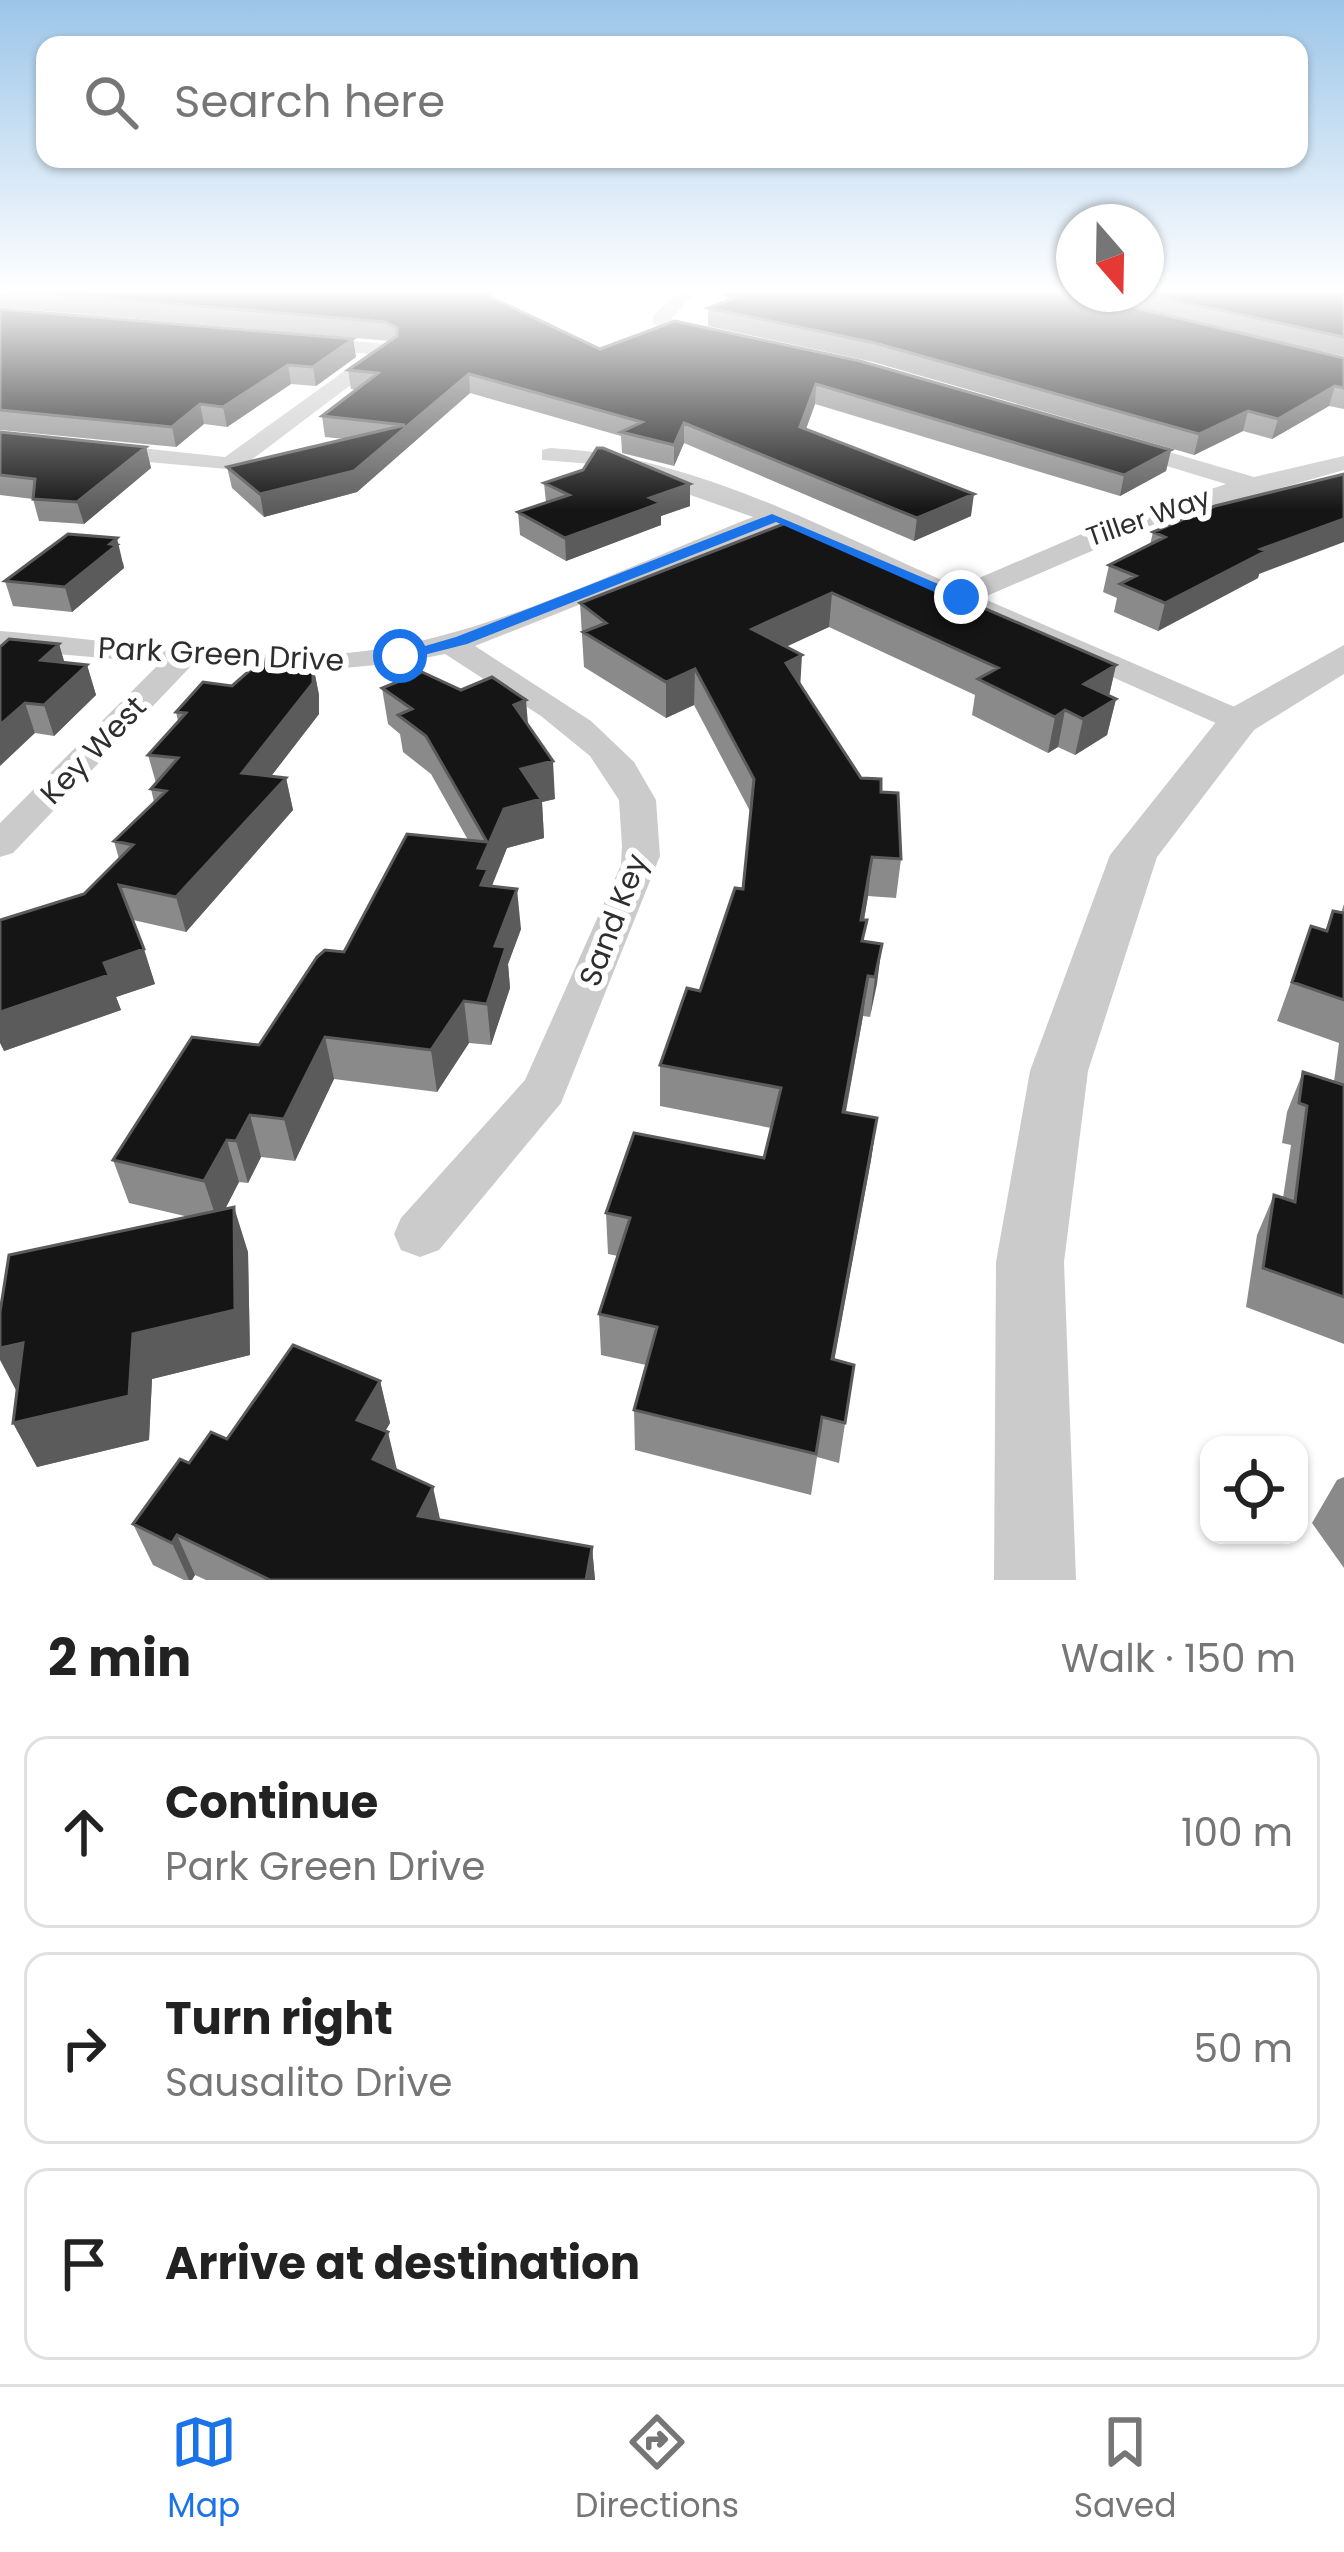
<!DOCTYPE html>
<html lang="en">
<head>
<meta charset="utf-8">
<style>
  :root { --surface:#fff; --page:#f2f2f2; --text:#222; --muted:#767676; --line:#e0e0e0; --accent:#1a73e8 }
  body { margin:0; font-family:Poppins,sans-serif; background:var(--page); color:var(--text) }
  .controls { position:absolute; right:36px; bottom:36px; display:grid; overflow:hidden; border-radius:24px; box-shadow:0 3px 9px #0004 }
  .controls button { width:108px; height:108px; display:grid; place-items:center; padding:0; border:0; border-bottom:3px solid var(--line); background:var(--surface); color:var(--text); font:60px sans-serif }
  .compass { position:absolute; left:1056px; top:204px; width:108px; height:108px; border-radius:50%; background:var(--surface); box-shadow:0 3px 9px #0004; rotate:160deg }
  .stop { position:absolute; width:36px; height:36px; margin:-27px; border:9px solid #1a73e8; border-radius:50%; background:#fff }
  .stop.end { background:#1a73e8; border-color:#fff; box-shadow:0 3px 12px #0008 }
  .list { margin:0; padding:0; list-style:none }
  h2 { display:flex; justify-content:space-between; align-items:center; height:156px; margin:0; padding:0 48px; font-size:51px }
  h2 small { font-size:39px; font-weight:400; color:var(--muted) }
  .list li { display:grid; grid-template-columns:78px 1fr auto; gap:36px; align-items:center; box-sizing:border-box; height:192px; margin:0 24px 24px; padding:0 24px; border:3px solid var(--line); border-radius:24px }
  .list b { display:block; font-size:45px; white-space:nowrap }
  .list p { margin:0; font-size:39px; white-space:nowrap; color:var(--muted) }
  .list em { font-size:39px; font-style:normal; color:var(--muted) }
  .icon { flex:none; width:66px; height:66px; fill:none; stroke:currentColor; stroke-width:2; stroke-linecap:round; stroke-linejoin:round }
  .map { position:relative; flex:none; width:1344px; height:1580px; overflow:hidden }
  .search { position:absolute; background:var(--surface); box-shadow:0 3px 9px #0004; left:36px; right:36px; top:36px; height:132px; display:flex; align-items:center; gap:30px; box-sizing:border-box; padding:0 42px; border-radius:24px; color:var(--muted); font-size:45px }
  .sheet { height:804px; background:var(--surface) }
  nav { display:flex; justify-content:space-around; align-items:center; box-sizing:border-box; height:168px; border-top:3px solid var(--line); background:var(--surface); font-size:33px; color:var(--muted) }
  nav a { display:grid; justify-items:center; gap:6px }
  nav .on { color:var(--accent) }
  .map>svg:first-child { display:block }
</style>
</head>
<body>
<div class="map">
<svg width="1344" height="1580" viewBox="0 0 1344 1580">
  <rect width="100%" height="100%" fill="#fff"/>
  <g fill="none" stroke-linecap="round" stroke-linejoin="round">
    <path fill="#cbcbcb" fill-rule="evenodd" d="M 680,289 L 699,289 L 671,319 L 720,330 L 720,338 L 669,333 L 653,324 L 653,316 Z
      M 308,337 L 387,344 L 397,350 L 238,470 L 103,458 L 91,451 L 103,444 L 225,457 L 368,354 L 301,347 L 301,339 Z
      M 1125,439 L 1254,477 L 1344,456 L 1344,470 L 1157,523 L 982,598 L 1251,714 L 1256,721 L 1251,728 L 1227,728 L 775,527 L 475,646 L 591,721 L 634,762 L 656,800 L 660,856 L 561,1103 L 439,1250 L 420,1257 L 401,1250 L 394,1234 L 401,1218 L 525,1080 L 621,865 L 622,846 L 619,800 L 590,756 L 541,716 L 445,654 C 356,672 283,673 192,665 L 13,853 L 0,857 L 0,823 L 160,663 L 0,649 L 0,631 C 116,640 250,665 365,651 C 490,636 634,563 753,517 L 605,465 L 542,460 L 542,450 L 550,448 C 693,455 828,531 958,587 L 1091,530 L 1226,484 L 1117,451 L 1113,446 Z"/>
    <path fill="#cbcbcb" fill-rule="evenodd" d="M 1344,645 L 1344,674 L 1254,730 L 1157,857 L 1088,1071 L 1064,1262 L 1076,1580 L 994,1580 L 996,1262 L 1030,1071 L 1110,855 L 1224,712 Z"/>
  </g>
  <path fill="#8a8a8a" d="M 0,289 L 514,289 L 489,296 L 600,349 L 675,321 L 1171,450 L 1166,471 L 1120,496 L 815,404 L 806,429 L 971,516 L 914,541 L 684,443 L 674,466 L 622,453 L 621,436 L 470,393 L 357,492 L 264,517 L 232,488 L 227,467 L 345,439 L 325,437 L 322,416 L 356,390 L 351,389 L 348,370 L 390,341 L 0,307 Z
    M 743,289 L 1074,289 L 1074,294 L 1344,289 L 1344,356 L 1269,340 L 1344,358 L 1344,409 L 1329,406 L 1272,439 L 1243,431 L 1194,455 L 873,362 L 708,326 L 708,308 L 727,301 L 727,295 Z
    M 0,309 L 353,339 L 356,357 L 316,386 L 291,384 L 227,427 L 204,424 L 176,447 L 0,430 Z
    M 0,432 L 146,447 L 151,468 L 84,524 L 39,521 L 33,499 L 0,495 Z
    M 544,483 L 690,506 L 661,516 L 661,525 L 566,561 L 520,535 L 518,512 L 546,503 Z
    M 786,523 L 1116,665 L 1109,696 L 1116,699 L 1107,735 L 1075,755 L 1058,747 L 1048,753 L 972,715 L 975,695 L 829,627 L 786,646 L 800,685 L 861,778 L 881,792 L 901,859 L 896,898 L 868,896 L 864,920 L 864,941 L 882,944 L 870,1017 L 863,1016 L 846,1112 L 877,1118 L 871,1160 L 834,1360 L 854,1365 L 839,1463 L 817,1457 L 811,1495 L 635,1450 L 634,1410 L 646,1365 L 601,1355 L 599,1314 L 618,1256 L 608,1254 L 606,1213 L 764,1158 L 771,1128 L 660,1106 L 660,1065 L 700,991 L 743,889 L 751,813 L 694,705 L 666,718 L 584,667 L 580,603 Z
    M 1153,532 L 1259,574 L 1258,578 L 1158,631 L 1114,612 L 1117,598 L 1103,592 L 1109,565 L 1150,545 Z
    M 123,562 L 124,568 L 72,612 L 13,606 L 5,581 Z
    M 59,644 L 64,663 L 87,665 L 96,695 L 54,736 L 35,733 L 0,647 Z
    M 313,665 L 319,695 L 319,714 L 271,776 L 286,778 L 293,810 L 186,932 L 133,920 L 155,984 L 116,997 L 121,1010 L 4,1051 L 84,894 L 119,859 L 114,841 L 154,802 L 151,789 L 156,783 L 148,755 L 178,721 L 176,712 L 232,686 Z
    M 382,688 L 528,726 L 555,799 L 542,802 L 544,838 L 507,848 L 492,886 L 521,929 L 508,964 L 510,988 L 491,1045 L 469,1043 L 437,1092 L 334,1079 L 295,1161 L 261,1157 L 248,1183 L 239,1182 L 225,1209 L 248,1252 L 250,1355 L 152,1379 L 149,1440 L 37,1467 L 13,1423 L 189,1217 L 129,1203 L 113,1160 L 259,1045 L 344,952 L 468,840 L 431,774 L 403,752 L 400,734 L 388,724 Z
    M 1344,904 L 1344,1344 L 1246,1307 L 1257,1235 L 1274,1195 L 1283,1198 L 1291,1145 L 1282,1143 L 1287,1112 L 1303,1072 L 1334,1082 L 1339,1043 L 1277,1021 L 1311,926 L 1325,931 L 1333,911 L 1341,913 Z
    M 380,1381 L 390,1423 L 385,1431 L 397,1471 L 440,1520 L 592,1547 L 595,1580 L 206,1580 L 195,1575 L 192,1580 L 184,1580 L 153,1565 L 133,1524 L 189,1463 L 227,1439 Z
    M 1344,1477 L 1344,1568 L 1312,1523 L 1337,1480 Z"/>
  <path fill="#5b5b5b" d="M 467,289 L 514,289 L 468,302 Z
    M 353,339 L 356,357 L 316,386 L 313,367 Z
    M 288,365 L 291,384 L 227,427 L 223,407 Z
    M 469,374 L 470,393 L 357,492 L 264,517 L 260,494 L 354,471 Z
    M 816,384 L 815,404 L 799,448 L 800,427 Z
    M 1335,386 L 1329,406 L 1272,439 L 1278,419 Z
    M 200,404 L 204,424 L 176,447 L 172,427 Z
    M 1248,411 L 1243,431 L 1194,455 L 1199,434 Z
    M 684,423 L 684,443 L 674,466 L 674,445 Z
    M 146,447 L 151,468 L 84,524 L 77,502 Z
    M 1171,450 L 1166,471 L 1120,496 L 1124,475 Z
    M 690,484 L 690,506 L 661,516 L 661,525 L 566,561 L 565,538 L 650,498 Z
    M 974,494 L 971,516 L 914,541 L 917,518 Z
    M 1344,519 L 1344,542 L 1259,574 L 1258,578 L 1158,631 L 1165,603 L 1261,549 Z
    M 117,538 L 124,568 L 72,612 L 65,587 Z
    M 832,593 L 829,627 L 751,663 L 752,629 Z
    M 59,644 L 68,674 L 41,660 Z
    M 802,655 L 800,690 L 786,663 Z
    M 87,665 L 96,695 L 54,736 L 44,705 Z
    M 313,665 L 319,695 L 319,714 L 249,805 L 242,773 Z
    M 1116,665 L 1108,700 L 1084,684 Z
    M 695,669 L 694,705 L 666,718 L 666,682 Z
    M 1116,699 L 1107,735 L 1075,755 L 1083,719 Z
    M 526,700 L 529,736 L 514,705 Z
    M 25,703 L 35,733 L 0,766 L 0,725 Z
    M 1065,710 L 1058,747 L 1048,753 L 1055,717 Z
    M 553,761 L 555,799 L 542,802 L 544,838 L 507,848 L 490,890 L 485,925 L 478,868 L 521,769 Z
    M 286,778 L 293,810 L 186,932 L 176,897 Z
    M 872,857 L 868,896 L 857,960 L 861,920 Z
    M 517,889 L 521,929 L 508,964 L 510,988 L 491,1045 L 487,1004 L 495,946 Z
    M 882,944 L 877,984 L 870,1017 L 875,977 Z
    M 144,949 L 155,984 L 116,997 L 121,1010 L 4,1051 L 0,1043 L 0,1012 L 104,963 Z
    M 868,976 L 863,1016 L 838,1153 L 843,1112 Z
    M 464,1001 L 469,1043 L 437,1092 L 431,1050 Z
    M 325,1037 L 334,1079 L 295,1161 L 284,1119 Z
    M 250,1115 L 261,1157 L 248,1183 L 236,1141 Z
    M 877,1118 L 871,1160 L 827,1400 L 832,1359 Z
    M 227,1140 L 239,1182 L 218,1223 L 204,1181 Z
    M 234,1207 L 248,1252 L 250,1355 L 152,1379 L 149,1440 L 37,1467 L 13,1423 L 133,1334 Z
    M 23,1343 L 18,1394 L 0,1360 L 0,1348 Z
    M 380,1381 L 390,1423 L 368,1461 L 357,1420 Z
    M 388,1432 L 398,1474 L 373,1459 Z
    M 433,1487 L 442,1528 L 418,1516 Z
    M 177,1535 L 195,1575 L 192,1580 L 189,1580 L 172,1543 Z
    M 592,1547 L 595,1580 L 586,1580 Z"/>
  <path fill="#151515" stroke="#5b5b5b" stroke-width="3" d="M 0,289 L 474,289 L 600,349 L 675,321 L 860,361 L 1171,450 L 1124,475 L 816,384 L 800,427 L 974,494 L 917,518 L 684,423 L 674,445 L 621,432 L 642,422 L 469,374 L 354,471 L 260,494 L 227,467 L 405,425 L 322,416 L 378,373 L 348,370 L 397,336 L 397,328 L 385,322 Z
    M 743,289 L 1058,289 L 1344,358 L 1344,388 L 1335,386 L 1278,419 L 1248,411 L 1199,434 L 875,343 L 708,308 L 737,297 L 727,295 Z
    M 1146,289 L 1344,289 L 1344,337 L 1144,294 L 1146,294 Z
    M 0,309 L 353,339 L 313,367 L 288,365 L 223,407 L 200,404 L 172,427 L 0,410 Z
    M 0,432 L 146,447 L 77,502 L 33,499 L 35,479 L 0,475 Z
    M 597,448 L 603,448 L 690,484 L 650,498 L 661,503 L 565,538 L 518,512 L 569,495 L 544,483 L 583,470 Z
    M 1344,474 L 1344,519 L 1261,549 L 1266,551 L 1165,603 L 1120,584 L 1136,576 L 1109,565 L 1165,537 L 1153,532 L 1215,506 Z
    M 786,523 L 1116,665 L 1084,684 L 1116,699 L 1083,719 L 1065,710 L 1055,717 L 978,679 L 998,668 L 832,593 L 752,629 L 802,655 L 786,663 L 861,778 L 881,779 L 881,792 L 898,793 L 901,859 L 872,857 L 861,920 L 867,920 L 862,941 L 882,944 L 875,977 L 868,976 L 843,1112 L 877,1118 L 832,1359 L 854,1365 L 845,1423 L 822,1417 L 816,1454 L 634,1410 L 657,1327 L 599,1314 L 630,1218 L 606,1213 L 634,1133 L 764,1158 L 781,1088 L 660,1065 L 687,988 L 700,991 L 735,888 L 743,889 L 754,779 L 695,669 L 666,682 L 583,632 L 606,623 L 580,603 Z
    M 68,534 L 117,538 L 110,544 L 117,545 L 65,587 L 5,581 Z
    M 9,639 L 59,644 L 41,660 L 87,665 L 44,705 L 25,703 L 0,725 L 0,647 Z
    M 263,659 L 313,665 L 313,683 L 242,773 L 286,778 L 176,897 L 119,885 L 144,949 L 104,963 L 109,975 L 0,1012 L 0,920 L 84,894 L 133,845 L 114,841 L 166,791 L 151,789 L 178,758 L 148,755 L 186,713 L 176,712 L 203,682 L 232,686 Z
    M 422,672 L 461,690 L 492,677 L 526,700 L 514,705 L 553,761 L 521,769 L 541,799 L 504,809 L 478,868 L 488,869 L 481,885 L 517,889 L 495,946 L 506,947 L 487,1004 L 464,1001 L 431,1050 L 325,1037 L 284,1119 L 250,1115 L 236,1141 L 227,1140 L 204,1181 L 113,1160 L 192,1037 L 259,1045 L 317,957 L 325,950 L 344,952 L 407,834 L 487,842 L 426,736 L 398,715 L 412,709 L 382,688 Z
    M 1333,911 L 1344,913 L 1344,1000 L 1292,982 L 1311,926 L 1327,931 Z
    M 1303,1072 L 1344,1085 L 1344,1297 L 1263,1268 L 1274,1195 L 1295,1202 L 1307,1106 L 1299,1103 Z
    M 234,1207 L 235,1310 L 133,1334 L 129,1396 L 13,1423 L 23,1343 L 0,1348 L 0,1312 L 9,1255 Z
    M 293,1345 L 380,1381 L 357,1420 L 388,1432 L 373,1459 L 433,1487 L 418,1516 L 592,1547 L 586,1580 L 270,1580 L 177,1535 L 172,1543 L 133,1524 L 180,1459 L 189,1463 L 211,1432 L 227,1439 Z"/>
  <linearGradient id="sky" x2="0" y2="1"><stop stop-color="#9cc5e8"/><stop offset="0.57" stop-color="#fff"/><stop offset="1" stop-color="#fff" stop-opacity="0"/></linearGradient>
  <rect width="1344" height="510" fill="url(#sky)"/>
  <path fill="#1a73e8" d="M 772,514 L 969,597 L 955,601 L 776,522 L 467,644 L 400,661 L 391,656 L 456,637 Z"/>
  <g text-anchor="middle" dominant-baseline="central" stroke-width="12" stroke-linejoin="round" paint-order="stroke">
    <g font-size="27" fill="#2e2e2e" stroke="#fff">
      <text transform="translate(1148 517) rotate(-19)">Tiller Way</text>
    </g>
    <g font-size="30" fill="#2e2e2e" stroke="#fff">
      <text transform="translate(221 654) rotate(3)">Park Green Drive</text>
      <text transform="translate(93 750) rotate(-46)">Key West</text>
      <text transform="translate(613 920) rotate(-69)">Sand Key</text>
    </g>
  </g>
</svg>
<div class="controls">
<button><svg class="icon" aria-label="locate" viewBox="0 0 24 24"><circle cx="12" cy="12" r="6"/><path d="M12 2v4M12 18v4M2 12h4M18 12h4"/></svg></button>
</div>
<svg class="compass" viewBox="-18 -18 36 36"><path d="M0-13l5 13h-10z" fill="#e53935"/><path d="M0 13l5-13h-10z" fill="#767676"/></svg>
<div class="stop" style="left:400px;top:656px"></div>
<div class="stop end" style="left:961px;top:597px"></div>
<div class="search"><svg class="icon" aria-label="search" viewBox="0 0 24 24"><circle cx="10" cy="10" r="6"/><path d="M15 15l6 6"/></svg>Search here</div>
</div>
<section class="sheet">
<h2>2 min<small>Walk · 150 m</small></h2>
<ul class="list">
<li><svg class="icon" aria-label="ahead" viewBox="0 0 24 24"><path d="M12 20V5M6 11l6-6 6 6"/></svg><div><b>Continue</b><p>Park Green Drive</p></div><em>100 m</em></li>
<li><svg class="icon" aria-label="right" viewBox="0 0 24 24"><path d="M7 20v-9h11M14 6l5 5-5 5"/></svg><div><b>Turn right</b><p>Sausalito Drive</p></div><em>50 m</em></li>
<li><svg class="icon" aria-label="arrive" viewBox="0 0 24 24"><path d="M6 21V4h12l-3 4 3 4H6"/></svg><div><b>Arrive at destination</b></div></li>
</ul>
</section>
<nav>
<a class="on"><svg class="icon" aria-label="map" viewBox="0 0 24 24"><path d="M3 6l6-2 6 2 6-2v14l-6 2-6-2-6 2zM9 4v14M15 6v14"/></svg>Map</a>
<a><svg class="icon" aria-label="directions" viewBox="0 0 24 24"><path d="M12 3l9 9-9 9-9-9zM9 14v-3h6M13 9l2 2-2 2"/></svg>Directions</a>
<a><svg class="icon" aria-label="saved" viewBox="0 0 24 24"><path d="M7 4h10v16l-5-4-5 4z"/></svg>Saved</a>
</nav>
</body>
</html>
